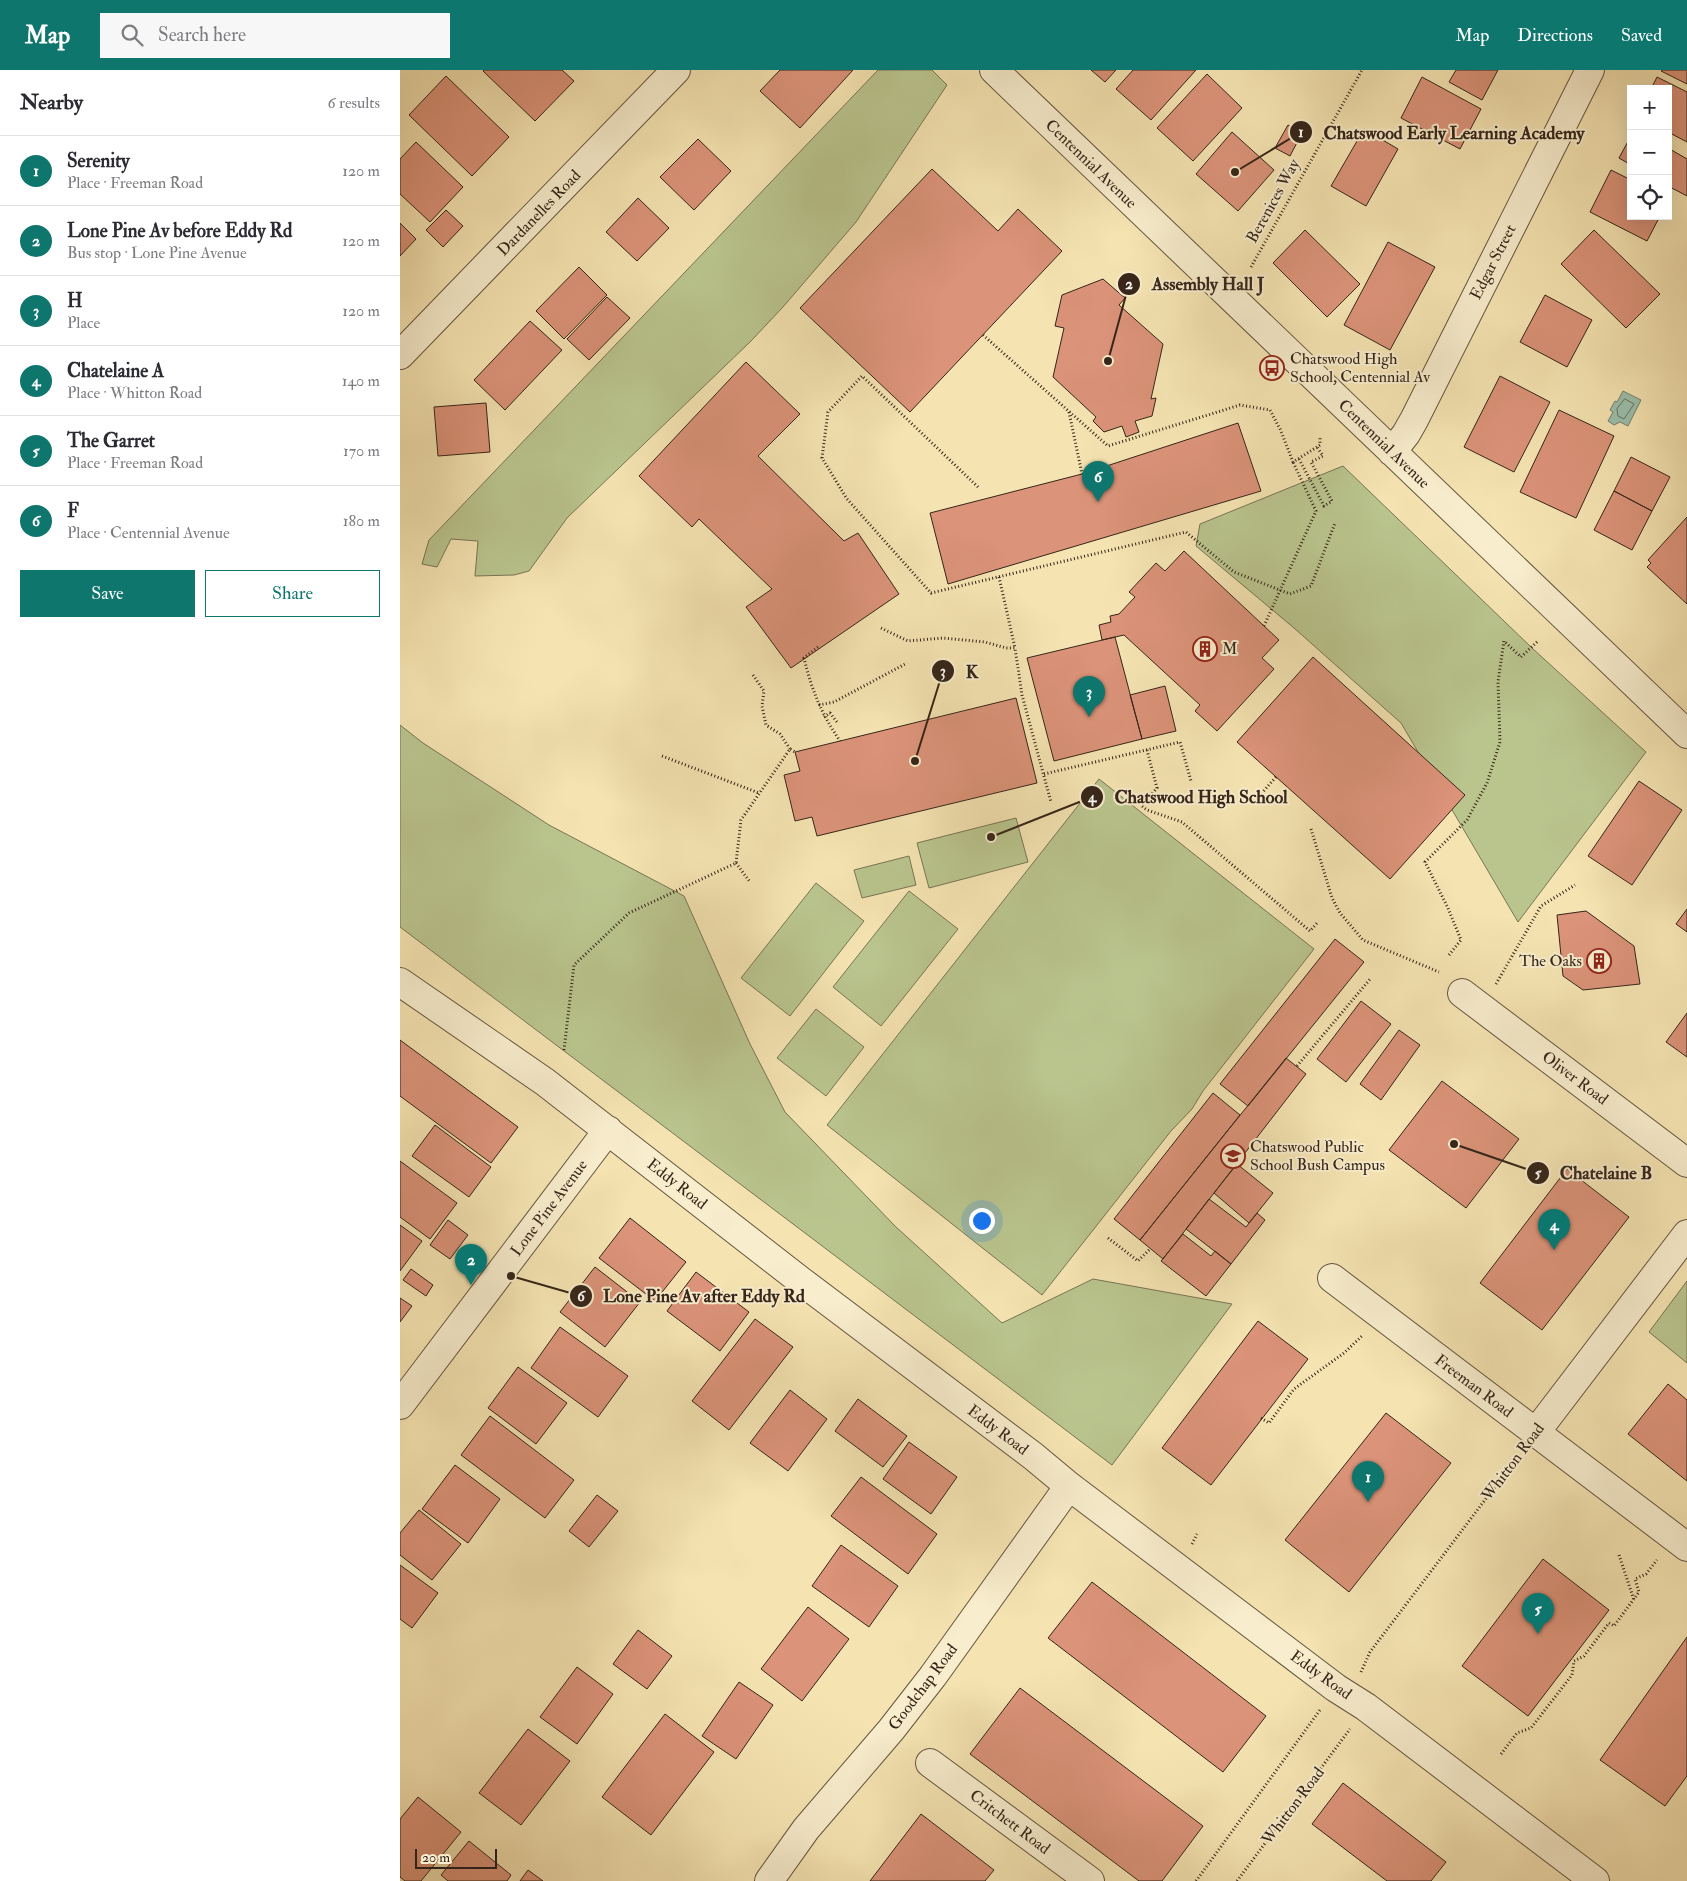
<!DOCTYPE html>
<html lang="en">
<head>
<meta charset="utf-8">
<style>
  :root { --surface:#fff; --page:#f7f7f7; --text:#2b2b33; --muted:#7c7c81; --line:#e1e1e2; --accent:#0f766e }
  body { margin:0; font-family:"IM FELL Double Pica",serif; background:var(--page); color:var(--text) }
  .controls { position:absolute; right:15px; top:15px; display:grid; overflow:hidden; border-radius:0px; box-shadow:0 5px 20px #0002 }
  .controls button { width:45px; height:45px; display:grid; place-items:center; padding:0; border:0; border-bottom:1px solid var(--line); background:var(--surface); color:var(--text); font:25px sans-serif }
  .scale { position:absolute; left:15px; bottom:12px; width:82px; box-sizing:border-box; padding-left:5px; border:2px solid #352519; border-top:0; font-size:14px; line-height:18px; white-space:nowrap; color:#352519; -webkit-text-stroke:4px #f8edcd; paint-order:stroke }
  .you { position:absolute; left:581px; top:1150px; width:18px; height:18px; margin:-12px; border:4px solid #fff; border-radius:50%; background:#1a73e8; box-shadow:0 0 0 8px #1a73e833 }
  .badge { display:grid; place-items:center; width:32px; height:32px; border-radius:50%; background:var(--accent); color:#fff; font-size:16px; font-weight:700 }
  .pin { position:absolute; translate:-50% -41px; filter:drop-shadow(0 1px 2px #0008) }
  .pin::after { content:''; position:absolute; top:26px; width:18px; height:15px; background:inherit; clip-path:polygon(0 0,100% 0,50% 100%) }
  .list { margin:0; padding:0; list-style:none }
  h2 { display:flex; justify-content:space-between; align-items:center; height:65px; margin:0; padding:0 20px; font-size:21px }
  h2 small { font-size:16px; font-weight:400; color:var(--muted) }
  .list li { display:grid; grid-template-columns:32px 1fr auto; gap:15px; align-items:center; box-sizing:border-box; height:70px; padding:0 20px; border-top:1px solid var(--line) }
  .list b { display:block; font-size:19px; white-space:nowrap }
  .list p { margin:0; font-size:16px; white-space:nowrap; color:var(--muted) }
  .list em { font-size:16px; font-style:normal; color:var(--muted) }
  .actions { display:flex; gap:10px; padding:15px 20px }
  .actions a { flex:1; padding:11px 0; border:1px solid var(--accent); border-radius:0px; text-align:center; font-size:18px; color:var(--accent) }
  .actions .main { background:var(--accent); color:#fff }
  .icon { flex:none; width:28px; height:28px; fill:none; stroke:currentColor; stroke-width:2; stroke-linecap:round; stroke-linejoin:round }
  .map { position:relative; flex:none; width:1287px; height:1811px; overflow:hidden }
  header { display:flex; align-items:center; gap:30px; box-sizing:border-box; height:70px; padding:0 25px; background:var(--accent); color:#fff }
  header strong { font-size:24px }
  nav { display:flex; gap:28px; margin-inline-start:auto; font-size:18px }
  .search { width:350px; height:45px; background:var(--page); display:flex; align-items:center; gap:12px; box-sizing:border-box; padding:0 18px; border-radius:0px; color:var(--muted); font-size:19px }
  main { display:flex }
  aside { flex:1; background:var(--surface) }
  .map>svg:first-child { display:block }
</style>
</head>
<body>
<header>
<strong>Map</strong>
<div class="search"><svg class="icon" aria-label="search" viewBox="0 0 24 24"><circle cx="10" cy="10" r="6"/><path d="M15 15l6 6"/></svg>Search here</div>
<nav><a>Map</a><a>Directions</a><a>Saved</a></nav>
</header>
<main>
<aside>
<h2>Nearby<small>6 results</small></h2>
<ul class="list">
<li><span class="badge">1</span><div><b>Serenity</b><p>Place · Freeman Road</p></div><em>120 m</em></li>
<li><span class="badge">2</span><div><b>Lone Pine Av before Eddy Rd</b><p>Bus stop · Lone Pine Avenue</p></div><em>120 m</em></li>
<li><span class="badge">3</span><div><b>H</b><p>Place</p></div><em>120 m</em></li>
<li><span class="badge">4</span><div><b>Chatelaine A</b><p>Place · Whitton Road</p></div><em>140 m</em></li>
<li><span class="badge">5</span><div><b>The Garret</b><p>Place · Freeman Road</p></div><em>170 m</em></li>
<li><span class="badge">6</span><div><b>F</b><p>Place · Centennial Avenue</p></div><em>180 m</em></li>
</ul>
<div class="actions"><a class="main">Save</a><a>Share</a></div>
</aside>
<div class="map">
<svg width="1287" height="1811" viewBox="0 0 1287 1811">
  <rect width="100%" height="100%" fill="#f5e4b2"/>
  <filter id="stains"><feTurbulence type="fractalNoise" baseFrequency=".004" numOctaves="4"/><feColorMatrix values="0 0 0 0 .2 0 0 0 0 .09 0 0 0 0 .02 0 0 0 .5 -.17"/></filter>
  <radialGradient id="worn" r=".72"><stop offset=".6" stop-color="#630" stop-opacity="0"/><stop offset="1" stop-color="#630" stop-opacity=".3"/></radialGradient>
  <path fill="#bac58e" stroke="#787554" d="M 478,0 L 532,0 L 547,15 L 456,152 L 383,237 L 351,271 L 167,448 L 129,501 L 114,505 L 75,506 L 78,471 L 51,469 L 37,497 L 22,494 L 29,470 Z
    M 943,396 L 1132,578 L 1246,682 L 1118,852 L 1001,653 L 894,558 L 796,476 L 800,454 Z
    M 0,655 L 23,673 L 149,755 L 284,826 L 350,974 L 385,1042 L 496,1157 L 602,1253 L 693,1209 L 832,1234 L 712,1395 L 0,857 Z
    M 699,709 L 914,879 L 803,1021 L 792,1039 L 771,1061 L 642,1225 L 427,1055 Z
    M 616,748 L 628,792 L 529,818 L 517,773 Z
    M 509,786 L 516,815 L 462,828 L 454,800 Z
    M 416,813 L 464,851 L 390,946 L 341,908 Z
    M 509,821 L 558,859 L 481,956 L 433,917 Z
    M 416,939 L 464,977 L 426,1026 L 377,988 Z
    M 1287,1211 L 1287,1293 L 1249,1262 Z"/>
  <path fill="#9cbfac" stroke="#738171" d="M 1223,321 L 1241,330 L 1228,356 L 1220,352 L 1214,355 L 1208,351 L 1213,342 L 1210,340 L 1215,331 L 1217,332 Z"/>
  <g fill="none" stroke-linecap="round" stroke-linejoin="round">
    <path stroke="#687262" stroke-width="1" d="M 1225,329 L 1234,334 L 1224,349 L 1218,346 L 1217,339 Z"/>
  </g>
  <path fill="#db9379" stroke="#352519" d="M 84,0 L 162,0 L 174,11 L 135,51 L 83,1 Z
    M 380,0 L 453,0 L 400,58 L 360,21 Z
    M 691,0 L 716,0 L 705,12 Z
    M 733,0 L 796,0 L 751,50 L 716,19 Z
    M 1056,0 L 1098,0 L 1082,30 L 1049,12 Z
    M 1262,0 L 1287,0 L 1287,14 L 1261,1 Z
    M 807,4 L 842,38 L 793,91 L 757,58 Z
    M 46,6 L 109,67 L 72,106 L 9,45 Z
    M 1022,7 L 1081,39 L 1060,79 L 1001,48 Z
    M 1257,7 L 1287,22 L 1287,72 L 1268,62 L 1268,19 L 1251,19 Z
    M 888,55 L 902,63 L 890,86 L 875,78 Z
    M 964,59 L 998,79 L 966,136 L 931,116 Z
    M 832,62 L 874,100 L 838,141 L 796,104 Z
    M 1231,66 L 1231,95 L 1219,88 Z
    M 298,69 L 331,101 L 294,140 L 260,107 Z
    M 16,72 L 63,117 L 30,152 L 0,124 L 0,89 Z
    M 1268,78 L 1287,89 L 1287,126 L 1268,116 Z
    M 532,99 L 598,161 L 618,139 L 662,181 L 510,342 L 400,238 Z
    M 1211,100 L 1231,110 L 1231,146 L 1260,146 L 1247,171 L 1190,142 Z
    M 238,128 L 269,158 L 237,191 L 206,162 Z
    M 46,140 L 63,156 L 43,177 L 26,160 Z
    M 0,153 L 16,169 L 0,186 Z
    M 905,160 L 960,214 L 927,247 L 873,193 Z
    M 1194,160 L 1260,224 L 1226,258 L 1161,194 Z
    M 988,172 L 1035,197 L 990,280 L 944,255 Z
    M 179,197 L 207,225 L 164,269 L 136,241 Z
    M 703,209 L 725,228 L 719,235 L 763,274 L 751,329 L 756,328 L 752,346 L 735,351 L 739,362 L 726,367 L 722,356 L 704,362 L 693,351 L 696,347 L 653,307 L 664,258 L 655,256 L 662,225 Z
    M 1145,225 L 1192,250 L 1167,297 L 1120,272 Z
    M 207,227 L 230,248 L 189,290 L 167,269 Z
    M 130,251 L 162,280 L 105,340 L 74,310 Z
    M 346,292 L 400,344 L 358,386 L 444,471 L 458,463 L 499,524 L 391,598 L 346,537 L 372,519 L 299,449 L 292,457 L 239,406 Z
    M 1100,306 L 1150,332 L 1114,402 L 1064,377 Z
    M 86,333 L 90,382 L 38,386 L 34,337 Z
    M 1159,340 L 1214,366 L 1176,448 L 1120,422 Z
    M 838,353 L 861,421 L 548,514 L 530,443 L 682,404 Z
    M 1231,387 L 1270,407 L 1252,441 L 1214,421 Z
    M 1214,421 L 1252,441 L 1232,480 L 1194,460 Z
    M 1287,447 L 1287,534 L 1247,497 L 1251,493 L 1248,490 Z
    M 784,481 L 879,570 L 862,588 L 874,599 L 817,661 L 795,641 L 800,635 L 724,565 L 702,570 L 699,555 L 711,552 L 710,546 L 719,544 L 735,527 L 729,522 L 756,493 L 765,501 Z
    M 715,567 L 742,669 L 654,691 L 627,588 Z
    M 913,587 L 1065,725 L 990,809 L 837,672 Z
    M 765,616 L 776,661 L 742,669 L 730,625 Z
    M 616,628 L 637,713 L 417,766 L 412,747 L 395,751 L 384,705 L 400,701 L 395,682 Z
    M 1239,711 L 1282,740 L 1232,815 L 1188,786 Z
    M 1287,839 L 1287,862 L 1276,854 Z
    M 1186,841 L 1234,876 L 1240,914 L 1183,920 L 1163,906 L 1157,845 Z
    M 935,869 L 964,892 L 848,1036 L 820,1014 Z
    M 961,931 L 991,954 L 946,1012 L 917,989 Z
    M 1287,943 L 1287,987 L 1266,972 Z
    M 999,960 L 1020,975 L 981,1030 L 960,1014 Z
    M 0,970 L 118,1057 L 91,1093 L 0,1026 Z
    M 886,988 L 906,1004 L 763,1189 L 740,1170 Z
    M 1042,1011 L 1119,1069 L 1066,1138 L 989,1080 Z
    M 813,1023 L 840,1045 L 740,1170 L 714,1149 Z
    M 35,1055 L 91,1097 L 69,1127 L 12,1086 Z
    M 0,1091 L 57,1133 L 30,1169 L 0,1147 Z
    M 837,1094 L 873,1123 L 849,1153 L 814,1123 Z
    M 1167,1099 L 1229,1147 L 1142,1260 L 1080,1213 Z
    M 809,1129 L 846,1157 L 857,1143 L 865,1150 L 831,1194 L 786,1159 Z
    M 230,1148 L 286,1192 L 255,1231 L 199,1188 Z
    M 48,1150 L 68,1165 L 50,1189 L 30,1175 Z
    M 0,1155 L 22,1171 L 0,1201 Z
    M 783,1164 L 811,1186 L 815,1181 L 831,1194 L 806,1226 L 761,1191 Z
    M 195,1197 L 240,1232 L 205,1277 L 160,1242 Z
    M 11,1199 L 33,1215 L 26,1226 L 3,1210 Z
    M 296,1202 L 349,1242 L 320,1281 L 267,1241 Z
    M 0,1228 L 12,1236 L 0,1252 Z
    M 355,1249 L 393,1277 L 329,1360 L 292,1331 Z
    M 858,1251 L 908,1289 L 811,1415 L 762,1378 Z
    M 160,1257 L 228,1306 L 198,1347 L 131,1298 Z
    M 118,1297 L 167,1333 L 136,1374 L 88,1338 Z
    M 1268,1314 L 1287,1330 L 1287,1411 L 1228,1364 Z
    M 390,1320 L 427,1349 L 388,1401 L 350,1373 Z
    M 458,1329 L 507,1366 L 483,1397 L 435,1361 Z
    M 986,1343 L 1051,1393 L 949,1522 L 885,1470 Z
    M 90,1346 L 174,1410 L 145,1448 L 61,1385 Z
    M 509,1372 L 557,1407 L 531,1444 L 483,1409 Z
    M 55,1395 L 100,1429 L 68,1473 L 22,1439 Z
    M 461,1407 L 537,1464 L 508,1504 L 431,1446 Z
    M 197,1425 L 218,1441 L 189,1477 L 169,1461 Z
    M 19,1440 L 61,1474 L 32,1510 L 0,1485 L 0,1463 Z
    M 441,1475 L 498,1516 L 469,1557 L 412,1516 Z
    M 1143,1489 L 1209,1540 L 1128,1646 L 1062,1596 Z
    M 0,1495 L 38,1523 L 12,1558 L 0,1549 Z
    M 692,1512 L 866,1646 L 823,1702 L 648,1568 Z
    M 408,1537 L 449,1569 L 402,1631 L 361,1599 Z
    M 238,1560 L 272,1586 L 247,1619 L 213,1594 Z
    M 1287,1567 L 1287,1706 L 1265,1736 L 1200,1690 Z
    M 177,1597 L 213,1624 L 177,1674 L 140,1647 Z
    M 339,1612 L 373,1635 L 336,1689 L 302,1666 Z
    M 620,1618 L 803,1756 L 762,1811 L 739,1811 L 570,1684 Z
    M 265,1644 L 314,1682 L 251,1765 L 202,1727 Z
    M 128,1659 L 170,1691 L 121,1755 L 79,1723 Z
    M 943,1713 L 1046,1792 L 1031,1811 L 987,1811 L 912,1754 Z
    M 18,1727 L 61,1762 L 21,1811 L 5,1811 L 0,1807 L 0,1749 Z
    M 521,1744 L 594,1800 L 585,1811 L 470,1811 Z
    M 69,1771 L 111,1805 L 107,1811 L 48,1811 L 41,1805 Z
    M 128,1800 L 143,1811 L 120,1811 Z"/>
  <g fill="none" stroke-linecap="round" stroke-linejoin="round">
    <defs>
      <path id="street" d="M 594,0 L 1287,664
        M 0,285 L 276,0
        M 992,382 L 1006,364 L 1014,350 L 1190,0
        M 0,912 L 145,1012 L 401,1211 L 633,1386 L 669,1416 L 936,1618 L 966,1637 L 1195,1811
        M 1062,923 L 1287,1093
        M 932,1208 L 1287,1477
        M 0,1335 L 208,1060
        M 1136,1362 L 1287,1164
        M 530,1693 L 690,1811
        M 369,1811 L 406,1759 L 491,1660 L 533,1606 L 669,1416"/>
    </defs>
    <use href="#street" stroke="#65553f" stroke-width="30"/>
    <path stroke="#352519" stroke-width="3" stroke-dasharray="1 2.5" stroke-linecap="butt" d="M 851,197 L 962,0
      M 583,265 L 708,376 L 840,335 L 870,340 L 881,361 L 893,392 L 917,377 L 920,375 L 920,366
      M 669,342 L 682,404
      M 899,389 L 924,436 L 932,431 L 911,392 L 923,386 L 917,377
      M 578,417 L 462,306 L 428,342 L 422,388 L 447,429 L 531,523 L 786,462 L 834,502 L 890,524 L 911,516 L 935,453
      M 599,507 L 615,578
      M 481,558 L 508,571 L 543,568 L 585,572 L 606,578 L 615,578 L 622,625 L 651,732
      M 418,577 L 404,588 C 412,621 421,643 440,671
      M 353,605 L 364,621 L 362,636 L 366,655 L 380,664 L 390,679
      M 419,635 L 434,632 L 507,593
      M 424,647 L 430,643 L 437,652
      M 747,680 L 757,718 L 742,736 L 747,740 L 782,752 L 910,861 L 918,852
      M 262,686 L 359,723
      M 644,704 L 780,672 L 791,711
      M 852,734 L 876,707
      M 911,759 L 932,828 L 940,843 L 963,870 L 1039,902
      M 336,793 L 350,812
      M 1049,885 L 1061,870 L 1048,838 L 1025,792 L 1067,750 L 1087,713 L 1100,672 L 1098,612 L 1104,571 L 1121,587 L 1138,571
      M 1096,914 L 1141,836 L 1175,815
      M 164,980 L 174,895 L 229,843 L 336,793 L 341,750 L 390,679 L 395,682
      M 897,996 L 971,908
      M 708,1168 L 738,1191 L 750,1179
      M 861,1348 L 869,1353 L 894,1319 L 944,1283 L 963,1265
      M 792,1474 L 797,1464
      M 1219,1485 L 1234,1530
      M 961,1602 L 970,1582 L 1119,1385
      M 1101,1684 L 1117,1663 L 1131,1658 L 1172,1605 L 1174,1591 L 1184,1586 L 1209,1553 L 1214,1556 L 1239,1522 L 1235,1509 L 1246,1504 L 1257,1490
      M 796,1811 L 920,1640
      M 837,1811 L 950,1659"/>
    <use href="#street" stroke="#f8edcd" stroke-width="28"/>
    <path stroke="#352519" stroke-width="3" stroke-dasharray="1 2.5" stroke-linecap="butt" d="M 864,556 L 916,441 L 893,392"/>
  </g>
  <defs>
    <symbol id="bus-ring" viewBox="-11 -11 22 22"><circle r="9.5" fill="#f8edcd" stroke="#8f2418" stroke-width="1.5"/><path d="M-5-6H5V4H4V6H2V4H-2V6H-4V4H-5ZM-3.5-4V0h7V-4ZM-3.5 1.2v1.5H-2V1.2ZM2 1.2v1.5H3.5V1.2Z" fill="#8f2418"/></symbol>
    <symbol id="building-ring" viewBox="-11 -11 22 22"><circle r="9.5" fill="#f8edcd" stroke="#8f2418" stroke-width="1.5"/><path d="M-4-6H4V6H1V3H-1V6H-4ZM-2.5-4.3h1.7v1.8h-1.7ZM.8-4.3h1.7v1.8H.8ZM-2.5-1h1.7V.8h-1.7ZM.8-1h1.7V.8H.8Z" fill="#8f2418"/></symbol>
    <symbol id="school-ring" viewBox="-11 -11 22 22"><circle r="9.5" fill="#f8edcd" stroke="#8f2418" stroke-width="1.5"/><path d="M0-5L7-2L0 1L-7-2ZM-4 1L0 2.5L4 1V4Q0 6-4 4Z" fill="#8f2418"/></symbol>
  </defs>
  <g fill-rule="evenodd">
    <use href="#bus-ring" x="858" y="284" width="28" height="28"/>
    <use href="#building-ring" x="791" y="565" width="28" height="28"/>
    <use href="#building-ring" x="1185" y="877" width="28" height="28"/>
    <use href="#school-ring" x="819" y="1072" width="28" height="28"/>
  </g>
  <g text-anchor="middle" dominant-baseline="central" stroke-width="4" stroke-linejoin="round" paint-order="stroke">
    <g font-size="16" fill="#352519" stroke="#f8edcd">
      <text transform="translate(691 94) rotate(44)">Centennial Avenue</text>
      <text transform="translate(873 131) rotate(-61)">Berenices Way</text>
      <text transform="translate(139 143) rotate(-46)">Dardanelles Road</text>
      <text transform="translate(1093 192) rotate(-63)">Edgar Street</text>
      <text transform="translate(984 374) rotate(44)">Centennial Avenue</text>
      <text transform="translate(1175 1008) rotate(37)">Oliver Road</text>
      <text transform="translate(277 1114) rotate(38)">Eddy Road</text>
      <text transform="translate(149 1138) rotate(-53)">Lone Pine Avenue</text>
      <text transform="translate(1074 1316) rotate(37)">Freeman Road</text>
      <text transform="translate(598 1360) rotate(37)">Eddy Road</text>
      <text transform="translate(1113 1392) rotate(-53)">Whitton Road</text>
      <text transform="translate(921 1605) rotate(36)">Eddy Road</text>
      <text transform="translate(523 1617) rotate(-53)">Goodchap Road</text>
      <text transform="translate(893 1736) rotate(-53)">Whitton Road</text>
      <text transform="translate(610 1752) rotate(37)">Critchett Road</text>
    </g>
    <g font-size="16" fill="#352519" stroke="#f8edcd" text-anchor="start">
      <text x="890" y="289">Chatswood High<tspan x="890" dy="18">School, Centennial Av</tspan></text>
      <text x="822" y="579">M</text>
      <text x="1182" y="891" text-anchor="end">The Oaks</text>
      <text x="850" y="1077">Chatswood Public<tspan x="850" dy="18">School Bush Campus</tspan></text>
    </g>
  </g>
  <path fill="none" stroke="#352519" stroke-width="2" d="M835 102L901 62M708 291L729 214M515 691L543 601M591 767L692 727M1054 1074L1138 1103M111 1206L181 1226"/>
  <g fill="#352519" stroke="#f8edcd" stroke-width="2">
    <circle cx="835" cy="102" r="5"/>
    <circle cx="708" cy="291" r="5"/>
    <circle cx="515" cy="691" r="5"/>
    <circle cx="591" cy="767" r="5"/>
    <circle cx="1054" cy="1074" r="5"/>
    <circle cx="111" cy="1206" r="5"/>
    <circle cx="901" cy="62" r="12"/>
    <circle cx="729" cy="214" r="12"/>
    <circle cx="543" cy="601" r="12"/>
    <circle cx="692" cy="727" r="12"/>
    <circle cx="1138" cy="1103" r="12"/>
    <circle cx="181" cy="1226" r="12"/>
  </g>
  <g font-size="15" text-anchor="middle" font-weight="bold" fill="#fff">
    <text x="901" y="67">1</text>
    <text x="729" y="219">2</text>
    <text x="543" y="606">3</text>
    <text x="692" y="732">4</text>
    <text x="1138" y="1108">5</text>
    <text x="181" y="1231">6</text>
  </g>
  <g font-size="18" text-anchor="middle" font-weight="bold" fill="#352519" stroke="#f8edcd" stroke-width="4" stroke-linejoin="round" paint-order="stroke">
    <text x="1054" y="69">Chatswood Early Learning Academy</text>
    <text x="808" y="220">Assembly Hall J</text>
    <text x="572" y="608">K</text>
    <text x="801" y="733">Chatswood High School</text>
    <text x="1206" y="1109">Chatelaine B</text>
    <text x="304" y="1232">Lone Pine Av after Eddy Rd</text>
  </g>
  <rect width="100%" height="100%" filter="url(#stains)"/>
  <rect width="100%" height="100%" fill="url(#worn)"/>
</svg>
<div class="controls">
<button>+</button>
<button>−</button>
<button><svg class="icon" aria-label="locate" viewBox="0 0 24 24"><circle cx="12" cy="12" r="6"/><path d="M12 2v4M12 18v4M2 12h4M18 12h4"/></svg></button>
</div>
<div class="scale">20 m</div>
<div class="you"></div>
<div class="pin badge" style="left:968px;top:1432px">1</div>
<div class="pin badge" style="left:71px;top:1215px">2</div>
<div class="pin badge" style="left:689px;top:647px">3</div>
<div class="pin badge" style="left:1154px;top:1180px">4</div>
<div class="pin badge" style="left:1138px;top:1564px">5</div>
<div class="pin badge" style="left:698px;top:432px">6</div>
</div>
</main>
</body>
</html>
